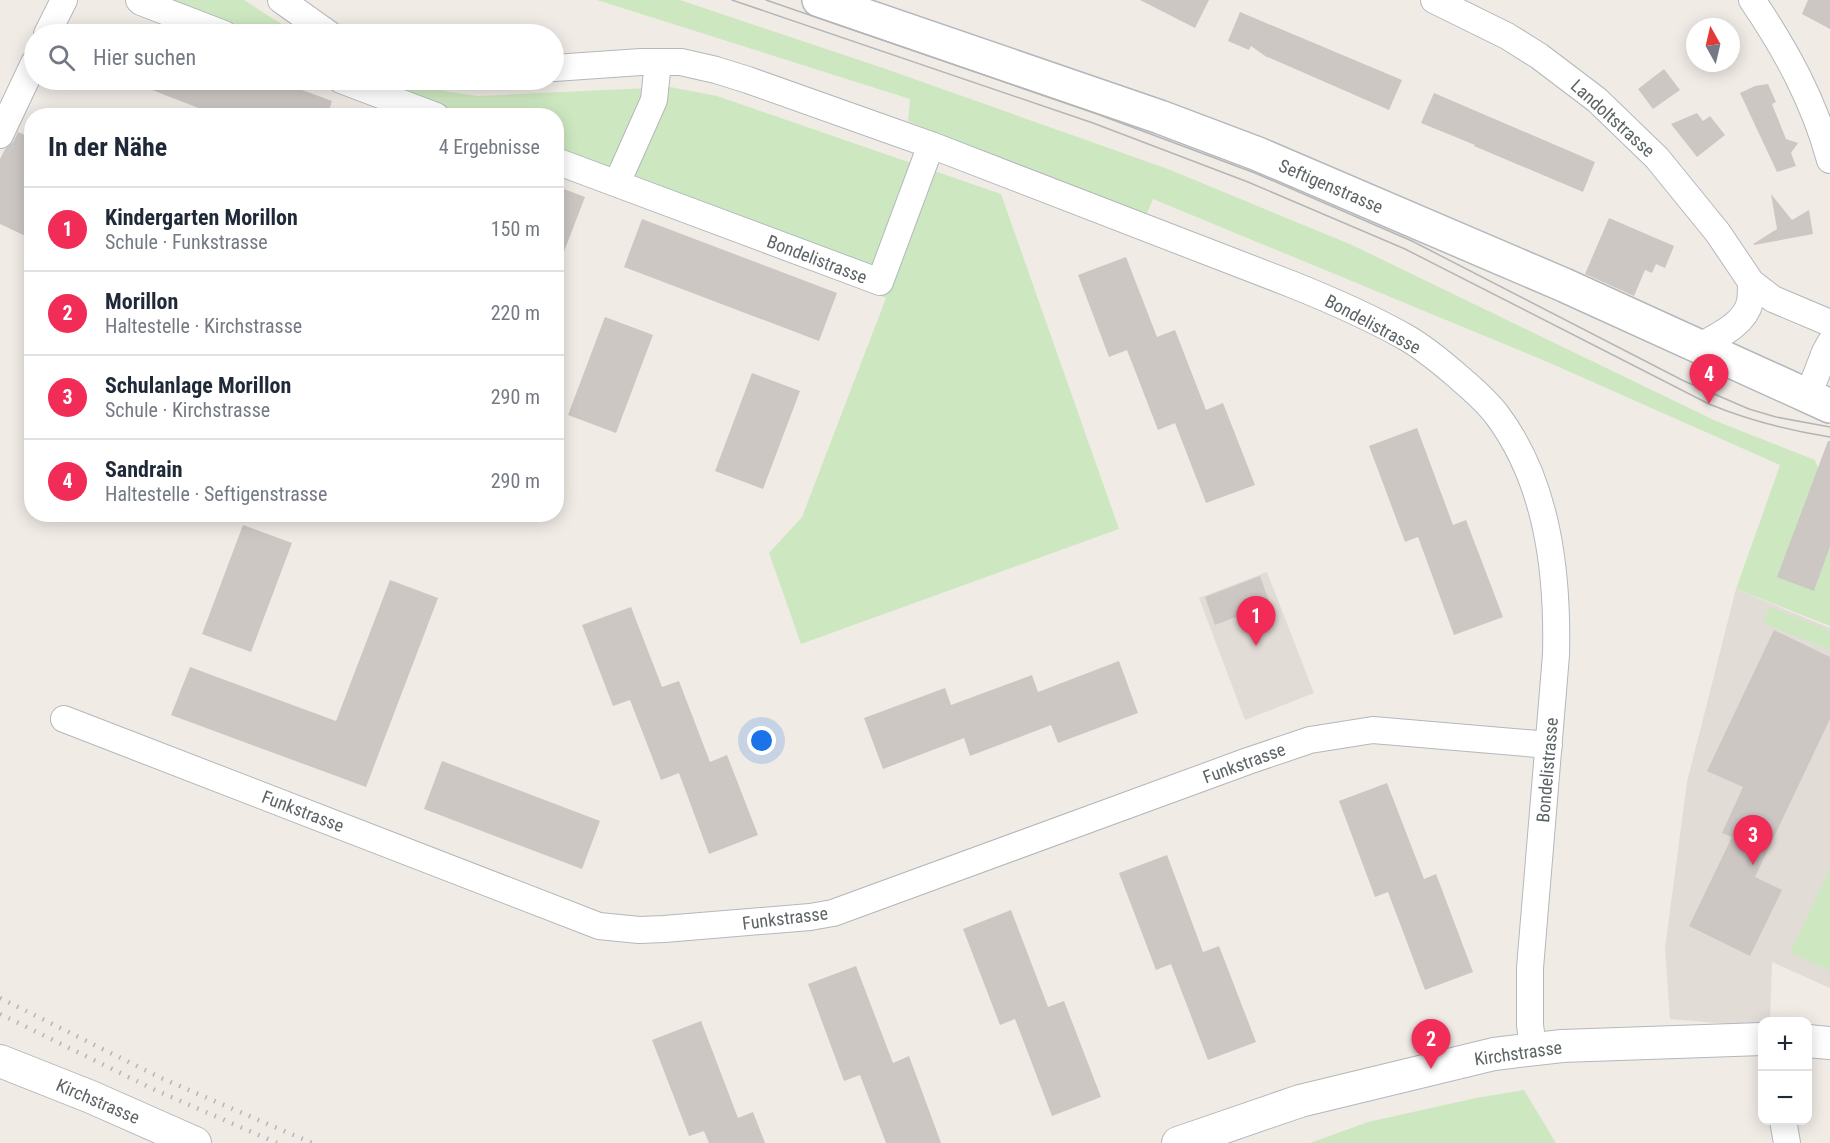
<!DOCTYPE html>
<html lang="de">
<head>
<meta charset="utf-8">
<style>
  :root { --surface:#fff; --page:#f6f6f7; --text:#1f2937; --muted:#747a83; --line:#e0e1e3; --accent:#f02c57 }
  body { margin:0; font-family:"Roboto Condensed",sans-serif; background:var(--page); color:var(--text) }
  .controls { position:absolute; right:18px; bottom:18px; display:grid; overflow:hidden; border-radius:12px; box-shadow:0 3px 15px #0003 }
  .controls button { width:54px; height:54px; display:grid; place-items:center; padding:0; border:0; border-bottom:2px solid var(--line); background:var(--surface); color:var(--text); font:30px sans-serif }
  .compass { position:absolute; left:1686px; top:18px; width:54px; height:54px; border-radius:50%; background:var(--surface); box-shadow:0 3px 15px #0003; rotate:352deg }
  .you { position:absolute; left:762px; top:741px; width:21px; height:21px; margin:-15px; border:4px solid #fff; border-radius:50%; background:#1a73e8; box-shadow:0 0 0 9px #1a73e833 }
  .badge { display:grid; place-items:center; width:39px; height:39px; border-radius:50%; background:var(--accent); color:#fff; font-size:20px; font-weight:700 }
  .pin { position:absolute; translate:-50% -50px; filter:drop-shadow(0 2px 3px #0008) }
  .pin::after { content:''; position:absolute; top:32px; width:21px; height:18px; background:inherit; clip-path:polygon(0 0,100% 0,50% 100%) }
  .list { margin:0; padding:0; list-style:none }
  h2 { display:flex; justify-content:space-between; align-items:center; height:78px; margin:0; padding:0 24px; font-size:26px }
  h2 small { font-size:20px; font-weight:400; color:var(--muted) }
  .list li { display:grid; grid-template-columns:39px 1fr auto; gap:18px; align-items:center; box-sizing:border-box; height:84px; padding:0 24px; border-top:2px solid var(--line) }
  .list b { display:block; font-size:22px; white-space:nowrap }
  .list p { margin:0; font-size:20px; white-space:nowrap; color:var(--muted) }
  .list em { font-size:20px; font-style:normal; color:var(--muted) }
  .icon { flex:none; width:33px; height:33px; fill:none; stroke:currentColor; stroke-width:2; stroke-linecap:round; stroke-linejoin:round }
  .map { position:relative; flex:none; width:1830px; height:1143px; overflow:hidden }
  .search { position:absolute; background:var(--surface); box-shadow:0 3px 15px #0003; left:24px; top:24px; width:540px; height:66px; display:flex; align-items:center; gap:15px; box-sizing:border-box; padding:0 21px; border-radius:33px; color:var(--muted); font-size:22px }
  .panel { position:absolute; background:var(--surface); box-shadow:0 3px 15px #0003; left:24px; top:108px; width:540px; height:414px; border-radius:24px }
  .map>svg:first-child { display:block }
</style>
</head>
<body>
<div class="map">
<svg width="1830" height="1143" viewBox="0 0 1830 1143">
  <rect width="100%" height="100%" fill="#f0ebe5"/>
  <path fill="#e2dcd6" d="M 1267,572 L 1314,693 L 1245,720 L 1199,598 Z
    M 1736,589 L 1830,628 L 1830,988 L 1772,962 L 1770,1021 L 1762,1022 L 1762,1027 L 1670,1019 L 1665,948 L 1687,782 Z"/>
  <path fill="#cde8c1" d="M 154,0 L 244,0 L 297,34 L 226,34 Z
    M 597,0 L 680,0 L 883,68 L 1168,169 L 1352,245 L 1716,421 L 1815,460 L 1818,468 L 1814,591 L 1830,547 L 1830,626 L 1736,589 L 1780,465 L 1543,360 L 1153,199 L 1145,218 L 908,121 L 910,99 Z
    M 324,80 L 371,80 L 478,96 L 670,87 L 717,96 L 1001,194 L 1119,529 L 801,644 L 769,553 L 802,517 L 886,298 L 557,173 L 556,116 L 406,115 Z
    M 1769,607 L 1830,631 L 1830,650 L 1763,623 Z
    M 1830,869 L 1830,971 L 1790,952 Z
    M 1524,1090 L 1556,1143 L 1310,1143 L 1368,1122 L 1476,1098 Z"/>
  <path fill="#cdc7c4" d="M 1140,0 L 1209,0 L 1195,28 Z
    M 1808,0 L 1830,0 L 1830,29 L 1802,14 Z
    M 1240,12 L 1402,80 L 1389,110 L 1268,57 L 1268,58 L 1251,46 L 1249,50 L 1228,41 Z
    M 1664,69 L 1680,90 L 1653,109 L 1638,89 Z
    M 129,80 L 275,80 L 332,101 L 327,116 L 219,116 L 129,81 Z
    M 1768,84 L 1776,102 L 1772,104 L 1786,139 L 1798,143 L 1791,153 L 1796,166 L 1777,172 L 1740,93 L 1755,86 Z
    M 1434,93 L 1595,162 L 1583,192 L 1474,146 L 1475,145 L 1421,123 Z
    M 1697,113 L 1703,121 L 1710,116 L 1725,135 L 1697,157 L 1671,124 Z
    M 18,132 L 32,138 L 32,239 L 0,224 L 0,159 L 5,149 L 13,142 Z
    M 556,186 L 585,197 L 558,267 L 556,267 Z
    M 1771,194 L 1792,220 L 1809,210 L 1813,234 L 1754,245 L 1753,244 L 1777,229 Z
    M 1609,218 L 1674,246 L 1665,268 L 1656,264 L 1652,273 L 1645,270 L 1634,296 L 1585,274 Z
    M 642,219 L 837,293 L 819,341 L 624,267 Z
    M 1126,257 L 1157,337 L 1175,330 L 1206,410 L 1223,403 L 1255,485 L 1206,503 L 1175,423 L 1158,430 L 1127,350 L 1109,357 L 1078,275 Z
    M 605,317 L 653,335 L 616,433 L 568,415 Z
    M 752,373 L 800,391 L 763,489 L 715,471 Z
    M 1417,428 L 1453,525 L 1466,520 L 1503,617 L 1454,635 L 1418,537 L 1405,542 L 1369,446 Z
    M 1828,441 L 1830,441 L 1830,547 L 1814,591 L 1777,577 Z
    M 243,525 L 292,543 L 251,652 L 202,634 Z
    M 1260,576 L 1270,604 L 1215,625 L 1205,597 Z
    M 390,580 L 438,598 L 366,787 L 171,715 L 190,667 L 336,721 Z
    M 631,607 L 662,687 L 679,681 L 710,762 L 727,755 L 758,835 L 709,854 L 679,773 L 661,780 L 630,700 L 613,706 L 582,625 Z
    M 1774,630 L 1830,657 L 1830,719 L 1755,877 L 1782,890 L 1750,956 L 1689,926 L 1732,837 L 1722,833 L 1743,787 L 1707,771 Z
    M 1119,661 L 1138,713 L 1058,743 L 1051,725 L 970,756 L 964,738 L 883,769 L 864,718 L 945,688 L 951,705 L 1032,675 L 1038,692 Z
    M 442,761 L 600,821 L 582,869 L 424,809 Z
    M 1387,783 L 1424,879 L 1436,874 L 1473,972 L 1425,990 L 1388,892 L 1375,897 L 1339,801 Z
    M 1167,855 L 1203,952 L 1219,946 L 1256,1042 L 1208,1060 L 1171,964 L 1156,970 L 1119,873 Z
    M 1011,910 L 1048,1007 L 1064,1001 L 1101,1097 L 1052,1116 L 1015,1019 L 1000,1025 L 963,929 Z
    M 856,966 L 893,1063 L 909,1056 L 941,1143 L 886,1143 L 860,1075 L 844,1081 L 808,984 Z
    M 701,1021 L 738,1118 L 753,1112 L 765,1143 L 709,1143 L 704,1131 L 689,1136 L 652,1040 Z"/>
  <g fill="none" stroke-linecap="round" stroke-linejoin="round">
    <defs>
      <path id="minor" d="M 139,0 L 141,2 L 224,34
        M 281,0 L 329,34
        M 1434,0 L 1507,36 L 1539,56 L 1597,100 L 1657,158 L 1718,233 L 1751,282 L 1773,299 L 1830,323
        M 1752,0 C 1786,50 1814,101 1830,160
        M 47,34 L 64,0
        M 554,68 L 641,62 L 681,62 L 716,70 L 748,80 L 931,145 L 1291,284 C 1331,300 1370,317 1407,338 C 1424,348 1440,361 1455,374 C 1470,387 1485,399 1497,415 C 1548,483 1558,573 1556,655 L 1530,968 L 1530,1025 L 1533,1048
        M 341,80 L 436,116
        M 0,135 L 34,63
        M 556,161 L 880,282 L 931,145
        M 617,183 L 654,100 L 658,62
        M 1700,346 C 1718,336 1745,324 1750,302 C 1751,296 1751,289 1751,282
        M 1808,396 L 1825,352 L 1830,343
        M 64,719 L 599,926 L 639,930 L 664,929 L 810,917 L 833,913 L 1248,761 L 1310,740 L 1373,730 L 1549,745
        M 1783,1120 L 1787,1143"/>
      <path id="tertiary" d="M 1808,1041 L 1830,1043
        M 0,1061 L 91,1097 L 195,1143
        M 1178,1143 L 1300,1101 L 1494,1054 L 1562,1046 L 1762,1039"/>
      <path id="secondary" d="M 819,0 L 1160,117 L 1258,154 L 1564,285 L 1830,406"/>
    </defs>
    <use href="#minor" stroke="#b3b8bb" stroke-width="28"/>
    <use href="#tertiary" stroke="#b3b8bb" stroke-width="34"/>
    <use href="#secondary" stroke="#b2b8bb" stroke-width="36"/>
    <use href="#minor" stroke="#fff" stroke-width="26"/>
    <use href="#tertiary" stroke="#fff" stroke-width="32"/>
    <use href="#secondary" stroke="#fff" stroke-width="33"/>
    <path stroke="#b4b5b6" stroke-width="1.5" d="M 732,0 L 1093,123 L 1248,182 L 1405,249 L 1709,404 C 1750,421 1786,430 1830,437
      M 766,0 L 1097,114 L 1255,173 L 1412,241 L 1684,381 L 1749,409 L 1776,417 L 1830,427"/>
    <path stroke="#b4b5b6" stroke-width="4.5" stroke-dasharray="1.5 8" stroke-linecap="butt" d="M 0,998 L 161,1078 L 312,1143
      M 0,1014 L 155,1090 L 277,1143"/>
  </g>
  <g text-anchor="middle" dominant-baseline="central" stroke-width="4.5" stroke-linejoin="round" paint-order="stroke">
    <g font-size="18" fill="#5d6466" stroke="#fff">
      <text transform="translate(1613 118) rotate(42)">Landoltstrasse</text>
      <text transform="translate(1331 186) rotate(23)">Seftigenstrasse</text>
      <text transform="translate(817 259) rotate(21)">Bondelistrasse</text>
      <text transform="translate(1373 324) rotate(28)">Bondelistrasse</text>
      <text transform="translate(1244 763) rotate(-20)">Funkstrasse</text>
      <text transform="translate(1547 770) rotate(-85)">Bondelistrasse</text>
      <text transform="translate(303 811) rotate(21)">Funkstrasse</text>
      <text transform="translate(785 918) rotate(-7)">Funkstrasse</text>
      <text transform="translate(1518 1053) rotate(-8)">Kirchstrasse</text>
      <text transform="translate(98 1101) rotate(23)">Kirchstrasse</text>
    </g>
  </g>
</svg>
<div class="controls">
<button>+</button>
<button>−</button>
</div>
<svg class="compass" viewBox="-18 -18 36 36"><path d="M0-13l5 13h-10z" fill="#e53935"/><path d="M0 13l5-13h-10z" fill="#747a83"/></svg>
<div class="you"></div>
<div class="pin badge" style="left:1256px;top:646px">1</div>
<div class="pin badge" style="left:1431px;top:1069px">2</div>
<div class="pin badge" style="left:1753px;top:865px">3</div>
<div class="pin badge" style="left:1709px;top:404px">4</div>
<div class="search"><svg class="icon" aria-label="search" viewBox="0 0 24 24"><circle cx="10" cy="10" r="6"/><path d="M15 15l6 6"/></svg>Hier suchen</div>
<section class="panel">
<h2>In der Nähe<small>4 Ergebnisse</small></h2>
<ul class="list">
<li><span class="badge">1</span><div><b>Kindergarten Morillon</b><p>Schule · Funkstrasse</p></div><em>150 m</em></li>
<li><span class="badge">2</span><div><b>Morillon</b><p>Haltestelle · Kirchstrasse</p></div><em>220 m</em></li>
<li><span class="badge">3</span><div><b>Schulanlage Morillon</b><p>Schule · Kirchstrasse</p></div><em>290 m</em></li>
<li><span class="badge">4</span><div><b>Sandrain</b><p>Haltestelle · Seftigenstrasse</p></div><em>290 m</em></li>
</ul>
</section>
</div>
</body>
</html>
